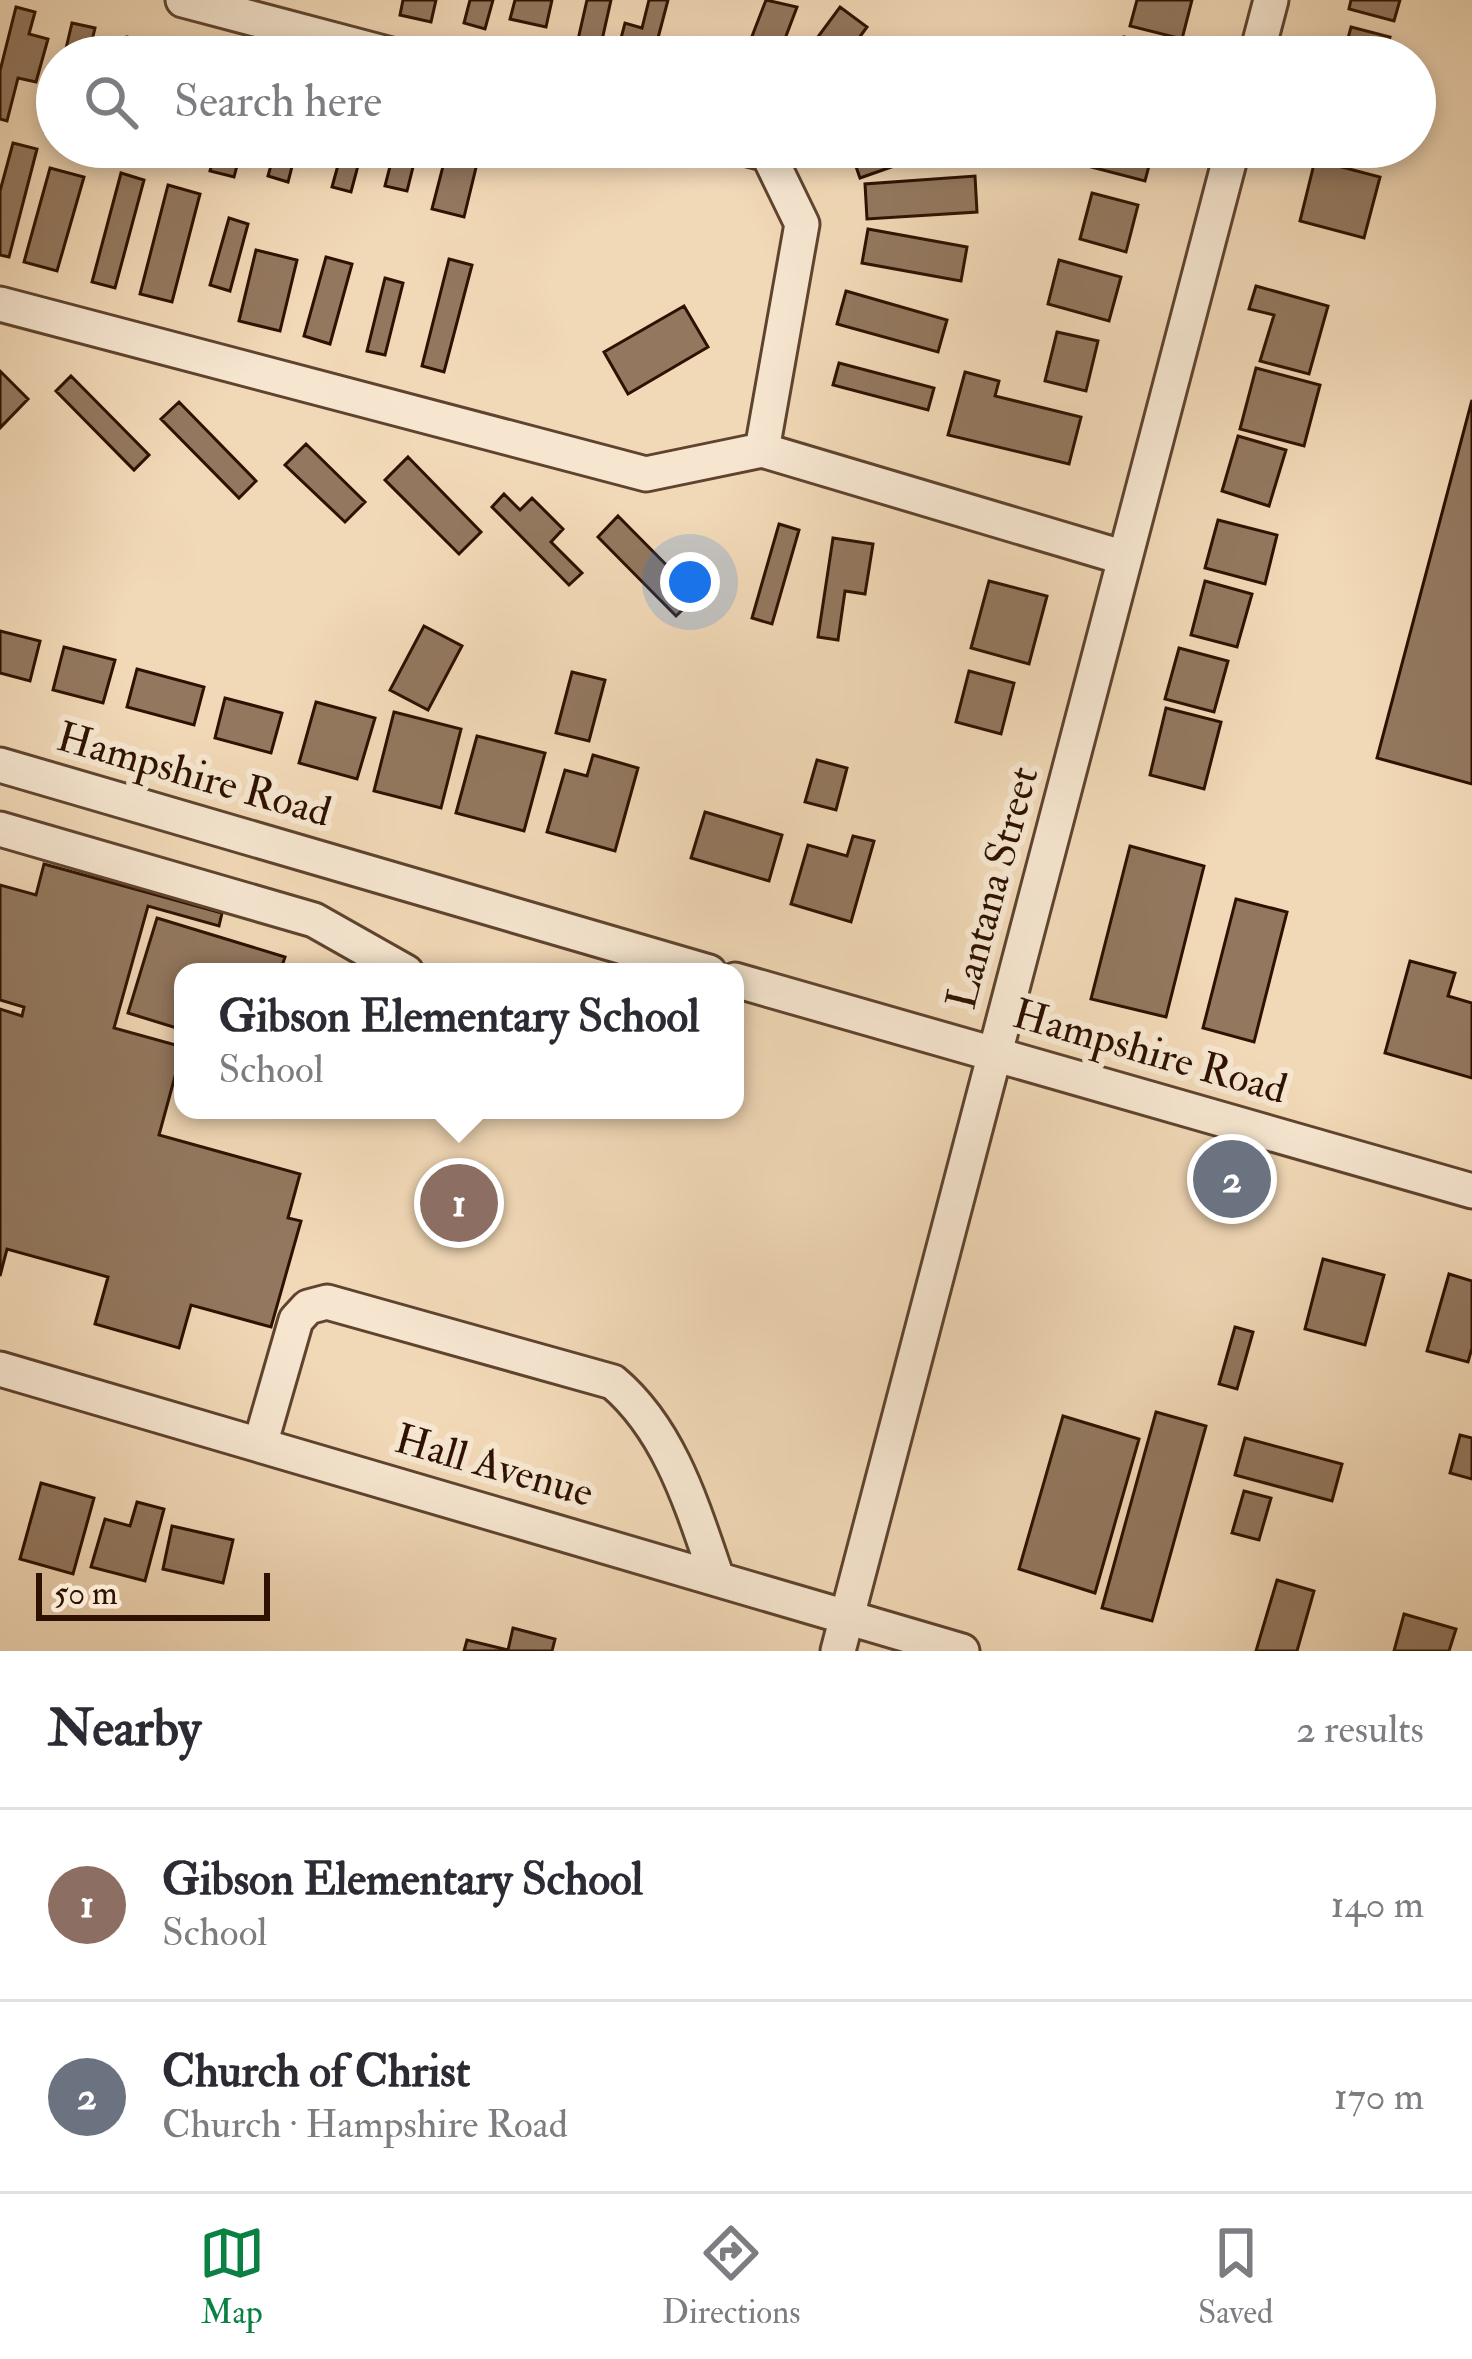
<!DOCTYPE html>
<html lang="en">
<head>
<meta charset="utf-8">
<style>
  :root { --surface:#fff; --page:#f7f7f7; --text:#2b2b33; --muted:#7c7c81; --line:#e1e1e2; --accent:#0b8043 }
  body { margin:0; font-family:"IM FELL Double Pica",serif; background:var(--page); color:var(--text) }
  .scale { position:absolute; left:36px; bottom:30px; width:234px; box-sizing:border-box; padding-left:12px; border:6px solid #2e1100; border-top:0; font-size:33px; line-height:42px; white-space:nowrap; color:#2e1100; -webkit-text-stroke:9px #f6e6d0; paint-order:stroke }
  .you { position:absolute; left:690px; top:582px; width:42px; height:42px; margin:-30px; border:9px solid #fff; border-radius:50%; background:#1a73e8; box-shadow:0 0 0 18px #1a73e833 }
  .badge { display:grid; place-items:center; width:78px; height:78px; border-radius:50%; background:var(--accent); color:#fff; font-size:39px; font-weight:700 }
  .pin { position:absolute; translate:-50% -50%; border:6px solid #fff; box-shadow:0 3px 12px #0006 }
  .popup { position:absolute; left:174px; top:963px; width:570px; height:156px; box-sizing:border-box; display:grid; place-content:center; border-radius:24px; background:var(--surface); filter:drop-shadow(0 3px 9px #0005); font-size:39px; white-space:nowrap; color:var(--muted) }
  .popup b { font-size:45px; color:var(--text) }
  .popup::after { content:''; position:absolute; left:50%; top:100%; margin-left:-24px; border:24px solid transparent; border-top-color:var(--surface) }
  .list { margin:0; padding:0; list-style:none }
  h2 { display:flex; justify-content:space-between; align-items:center; height:156px; margin:0; padding:0 48px; font-size:51px }
  h2 small { font-size:39px; font-weight:400; color:var(--muted) }
  .list li { display:grid; grid-template-columns:78px 1fr auto; gap:36px; align-items:center; box-sizing:border-box; height:192px; padding:0 48px; border-top:3px solid var(--line) }
  .list b { display:block; font-size:45px; white-space:nowrap }
  .list p { margin:0; font-size:39px; white-space:nowrap; color:var(--muted) }
  .list em { font-size:39px; font-style:normal; color:var(--muted) }
  .icon { flex:none; width:66px; height:66px; fill:none; stroke:currentColor; stroke-width:2; stroke-linecap:round; stroke-linejoin:round }
  .map { position:relative; flex:none; width:1472px; height:1651px; overflow:hidden }
  .search { position:absolute; background:var(--surface); box-shadow:0 6px 18px #0003; left:36px; right:36px; top:36px; height:132px; display:flex; align-items:center; gap:30px; box-sizing:border-box; padding:0 42px; border-radius:66px; color:var(--muted); font-size:45px }
  .sheet { height:540px; background:var(--surface) }
  nav { display:flex; justify-content:space-around; align-items:center; box-sizing:border-box; height:168px; border-top:3px solid var(--line); background:var(--surface); font-size:33px; color:var(--muted) }
  nav a { display:grid; justify-items:center; gap:6px }
  nav .on { color:var(--accent) }
  .map>svg:first-child { display:block }
</style>
</head>
<body>
<div class="map">
<svg width="1472" height="1651" viewBox="0 0 1472 1651">
  <rect width="100%" height="100%" fill="#f1d8b6"/>
  <filter id="stains"><feTurbulence type="fractalNoise" baseFrequency=".00167" numOctaves="4"/><feColorMatrix values="0 0 0 0 .2 0 0 0 0 .09 0 0 0 0 .02 0 0 0 .5 -.17"/></filter>
  <radialGradient id="worn" r=".72"><stop offset=".6" stop-color="#630" stop-opacity="0"/><stop offset="1" stop-color="#630" stop-opacity=".3"/></radialGradient>
  <path fill="#93785f" stroke="#2e1100" stroke-width="3" d="M 403,0 L 436,0 L 431,22 L 400,15 Z
    M 470,0 L 493,0 L 485,29 L 464,23 Z
    M 515,0 L 552,0 L 546,27 L 510,19 Z
    M 587,0 L 611,0 L 600,49 L 577,44 Z
    M 649,0 L 668,0 L 653,57 L 616,57 L 625,23 L 642,28 Z
    M 766,0 L 797,7 L 778,57 L 744,57 Z
    M 1137,0 L 1192,0 L 1182,39 L 1130,26 Z
    M 1351,0 L 1400,0 L 1394,21 L 1349,9 Z
    M 16,7 L 35,12 L 29,34 L 48,39 L 36,82 L 18,78 L 7,121 L 0,119 L 0,71 Z
    M 840,7 L 867,27 L 845,57 L 803,57 Z
    M 72,23 L 95,28 L 88,57 L 64,57 Z
    M 1351,27 L 1390,37 L 1384,57 L 1343,57 Z
    M 127,37 L 150,43 L 147,57 L 122,57 Z
    M 1124,37 L 1178,51 L 1176,57 L 1119,57 Z
    M 57,84 L 57,135 L 45,132 Z
    M 13,143 L 37,149 L 9,257 L 0,255 L 0,191 Z
    M 216,147 L 242,147 L 234,177 L 210,171 Z
    M 276,147 L 297,147 L 288,182 L 268,176 Z
    M 343,147 L 363,147 L 351,192 L 332,187 Z
    M 395,147 L 418,147 L 407,191 L 385,186 Z
    M 448,147 L 481,147 L 464,217 L 432,209 Z
    M 872,147 L 948,147 L 860,178 L 854,161 L 875,154 Z
    M 1096,147 L 1154,147 L 1145,181 L 1091,167 Z
    M 1309,147 L 1373,147 L 1369,165 Z
    M 1315,160 L 1380,177 L 1364,238 L 1300,221 Z
    M 50,168 L 84,177 L 57,271 L 24,262 Z
    M 121,173 L 144,180 L 115,288 L 92,282 Z
    M 975,176 L 977,212 L 867,219 L 865,184 Z
    M 168,185 L 200,194 L 172,302 L 140,294 Z
    M 1092,193 L 1138,205 L 1126,252 L 1080,239 Z
    M 229,218 L 248,224 L 230,291 L 210,285 Z
    M 868,229 L 967,247 L 961,281 L 862,263 Z
    M 256,250 L 297,260 L 280,331 L 239,321 Z
    M 326,257 L 352,264 L 330,344 L 304,336 Z
    M 449,259 L 472,265 L 444,372 L 422,366 Z
    M 1059,260 L 1121,277 L 1109,321 L 1048,304 Z
    M 385,278 L 403,283 L 385,355 L 367,351 Z
    M 1256,286 L 1328,306 L 1309,374 L 1260,361 L 1274,315 L 1249,309 Z
    M 846,291 L 947,320 L 938,352 L 837,324 Z
    M 684,306 L 708,347 L 628,394 L 604,352 Z
    M 1057,332 L 1098,341 L 1086,391 L 1045,381 Z
    M 839,363 L 934,388 L 928,410 L 833,385 Z
    M 1256,368 L 1320,385 L 1304,446 L 1240,429 Z
    M 0,371 L 28,399 L 0,428 Z
    M 965,372 L 999,381 L 995,396 L 1081,417 L 1069,464 L 948,435 Z
    M 71,376 L 149,455 L 134,470 L 56,391 Z
    M 1472,400 L 1472,784 L 1377,758 Z
    M 179,402 L 256,481 L 239,498 L 161,419 Z
    M 1238,436 L 1286,450 L 1269,506 L 1222,491 Z
    M 306,444 L 365,502 L 345,522 L 285,465 Z
    M 408,457 L 481,532 L 459,554 L 385,480 Z
    M 504,494 L 520,510 L 532,498 L 563,529 L 551,542 L 582,573 L 569,585 L 492,507 Z
    M 618,516 L 697,596 L 676,616 L 598,537 Z
    M 1218,520 L 1277,535 L 1265,584 L 1205,568 Z
    M 779,524 L 799,530 L 772,624 L 752,618 Z
    M 833,538 L 873,544 L 865,594 L 845,591 L 838,640 L 818,637 Z
    M 989,581 L 1047,596 L 1029,664 L 971,648 Z
    M 1205,581 L 1252,594 L 1237,647 L 1191,635 Z
    M 424,626 L 462,646 L 428,710 L 390,690 Z
    M 0,631 L 40,641 L 30,681 L 0,673 Z
    M 64,647 L 115,660 L 103,703 L 53,690 Z
    M 1179,648 L 1228,661 L 1214,712 L 1165,699 Z
    M 137,669 L 204,687 L 194,725 L 127,707 Z
    M 969,671 L 1014,683 L 1001,734 L 956,722 Z
    M 572,672 L 605,680 L 589,741 L 556,733 Z
    M 225,698 L 282,713 L 271,753 L 215,738 Z
    M 316,702 L 375,718 L 357,779 L 299,763 Z
    M 1166,708 L 1221,722 L 1204,789 L 1150,775 Z
    M 394,712 L 461,729 L 441,808 L 374,791 Z
    M 477,736 L 545,753 L 524,831 L 456,813 Z
    M 593,755 L 638,768 L 615,851 L 547,832 L 565,770 L 587,776 Z
    M 817,760 L 847,768 L 836,810 L 805,802 Z
    M 705,812 L 782,835 L 769,881 L 691,858 Z
    M 853,836 L 874,841 L 851,922 L 791,904 L 808,845 L 847,856 Z
    M 1130,846 L 1204,866 L 1166,1017 L 1091,999 Z
    M 44,864 L 222,913 L 219,926 L 148,906 L 114,1028 L 183,1047 L 159,1135 L 300,1174 L 288,1218 L 301,1221 L 271,1327 L 191,1305 L 179,1348 L 95,1324 L 108,1277 L 7,1249 L 0,1276 L 0,1009 L 22,1016 L 24,1007 L 0,1000 L 0,885 L 36,895 Z
    M 1236,899 L 1287,912 L 1254,1042 L 1203,1028 Z
    M 157,918 L 285,957 L 280,972 L 183,972 L 183,1030 L 128,1013 Z
    M 1410,961 L 1455,973 L 1448,996 L 1472,1003 L 1472,1078 L 1385,1053 Z
    M 1323,1259 L 1384,1275 L 1365,1345 L 1305,1329 Z
    M 1449,1274 L 1472,1281 L 1472,1348 L 1468,1362 L 1427,1351 Z
    M 1235,1327 L 1253,1332 L 1237,1389 L 1219,1384 Z
    M 1156,1412 L 1206,1426 L 1152,1621 L 1102,1608 Z
    M 1063,1416 L 1139,1439 L 1095,1593 L 1019,1569 Z
    M 1460,1435 L 1472,1438 L 1472,1479 L 1450,1473 Z
    M 1245,1438 L 1342,1464 L 1332,1501 L 1235,1475 Z
    M 41,1483 L 94,1498 L 73,1574 L 20,1559 Z
    M 1244,1491 L 1271,1498 L 1259,1540 L 1232,1533 Z
    M 137,1502 L 164,1509 L 145,1581 L 91,1567 L 105,1519 L 130,1526 Z
    M 172,1526 L 233,1540 L 223,1583 L 163,1569 Z
    M 1277,1580 L 1314,1591 L 1297,1651 L 1256,1651 Z
    M 1404,1614 L 1456,1629 L 1449,1651 L 1394,1651 Z
    M 513,1628 L 555,1639 L 552,1651 L 464,1651 L 467,1640 L 508,1650 Z"/>
  <g fill="none" stroke-linecap="round" stroke-linejoin="round">
    <defs>
      <path id="minor" d="M 183,0 L 399,57
        M 1256,57 L 1271,0
        M 741,147 L 768,154 L 802,224 L 762,450
        M 0,304 L 646,474 L 762,450 L 1125,558
        M 0,765 L 709,972
        M 0,829 L 314,920 L 406,972
        M 735,980 L 1472,1191
        M 0,1369 L 962,1651
        M 260,1445 L 296,1320 L 308,1307 L 327,1302 L 613,1382 C 671,1431 693,1509 717,1578
        M 838,1651 L 1233,147"/>
    </defs>
    <use href="#minor" stroke="#5f432e" stroke-width="39"/>
    <use href="#minor" stroke="#f6e6d0" stroke-width="33"/>
  </g>
  <g text-anchor="middle" dominant-baseline="central" stroke-width="12" stroke-linejoin="round" paint-order="stroke">
    <g font-size="42" fill="#2e1100" stroke="#f6e6d0">
      <text transform="translate(194 775) rotate(16)">Hampshire Road</text>
      <text transform="translate(993 888) rotate(-75)">Lantana Street</text>
      <text transform="translate(1150 1052) rotate(16)">Hampshire Road</text>
      <text transform="translate(494 1466) rotate(16)">Hall Avenue</text>
    </g>
  </g>
  <rect width="100%" height="100%" filter="url(#stains)"/>
  <rect width="100%" height="100%" fill="url(#worn)"/>
</svg>
<div class="scale">50 m</div>
<div class="you"></div>
<div class="pin badge" style="left:459px;top:1203px;background:#8d6e63">1</div>
<div class="popup"><b>Gibson Elementary School</b>School</div>
<div class="pin badge" style="left:1232px;top:1179px;background:#6b7280">2</div>
<div class="search"><svg class="icon" aria-label="search" viewBox="0 0 24 24"><circle cx="10" cy="10" r="6"/><path d="M15 15l6 6"/></svg>Search here</div>
</div>
<section class="sheet">
<h2>Nearby<small>2 results</small></h2>
<ul class="list">
<li><span class="badge" style="background:#8d6e63">1</span><div><b>Gibson Elementary School</b><p>School</p></div><em>140 m</em></li>
<li><span class="badge" style="background:#6b7280">2</span><div><b>Church of Christ</b><p>Church · Hampshire Road</p></div><em>170 m</em></li>
</ul>
</section>
<nav>
<a class="on"><svg class="icon" aria-label="map" viewBox="0 0 24 24"><path d="M3 6l6-2 6 2 6-2v14l-6 2-6-2-6 2zM9 4v14M15 6v14"/></svg>Map</a>
<a><svg class="icon" aria-label="directions" viewBox="0 0 24 24"><path d="M12 3l9 9-9 9-9-9zM9 14v-3h6M13 9l2 2-2 2"/></svg>Directions</a>
<a><svg class="icon" aria-label="saved" viewBox="0 0 24 24"><path d="M7 4h10v16l-5-4-5 4z"/></svg>Saved</a>
</nav>
</body>
</html>
